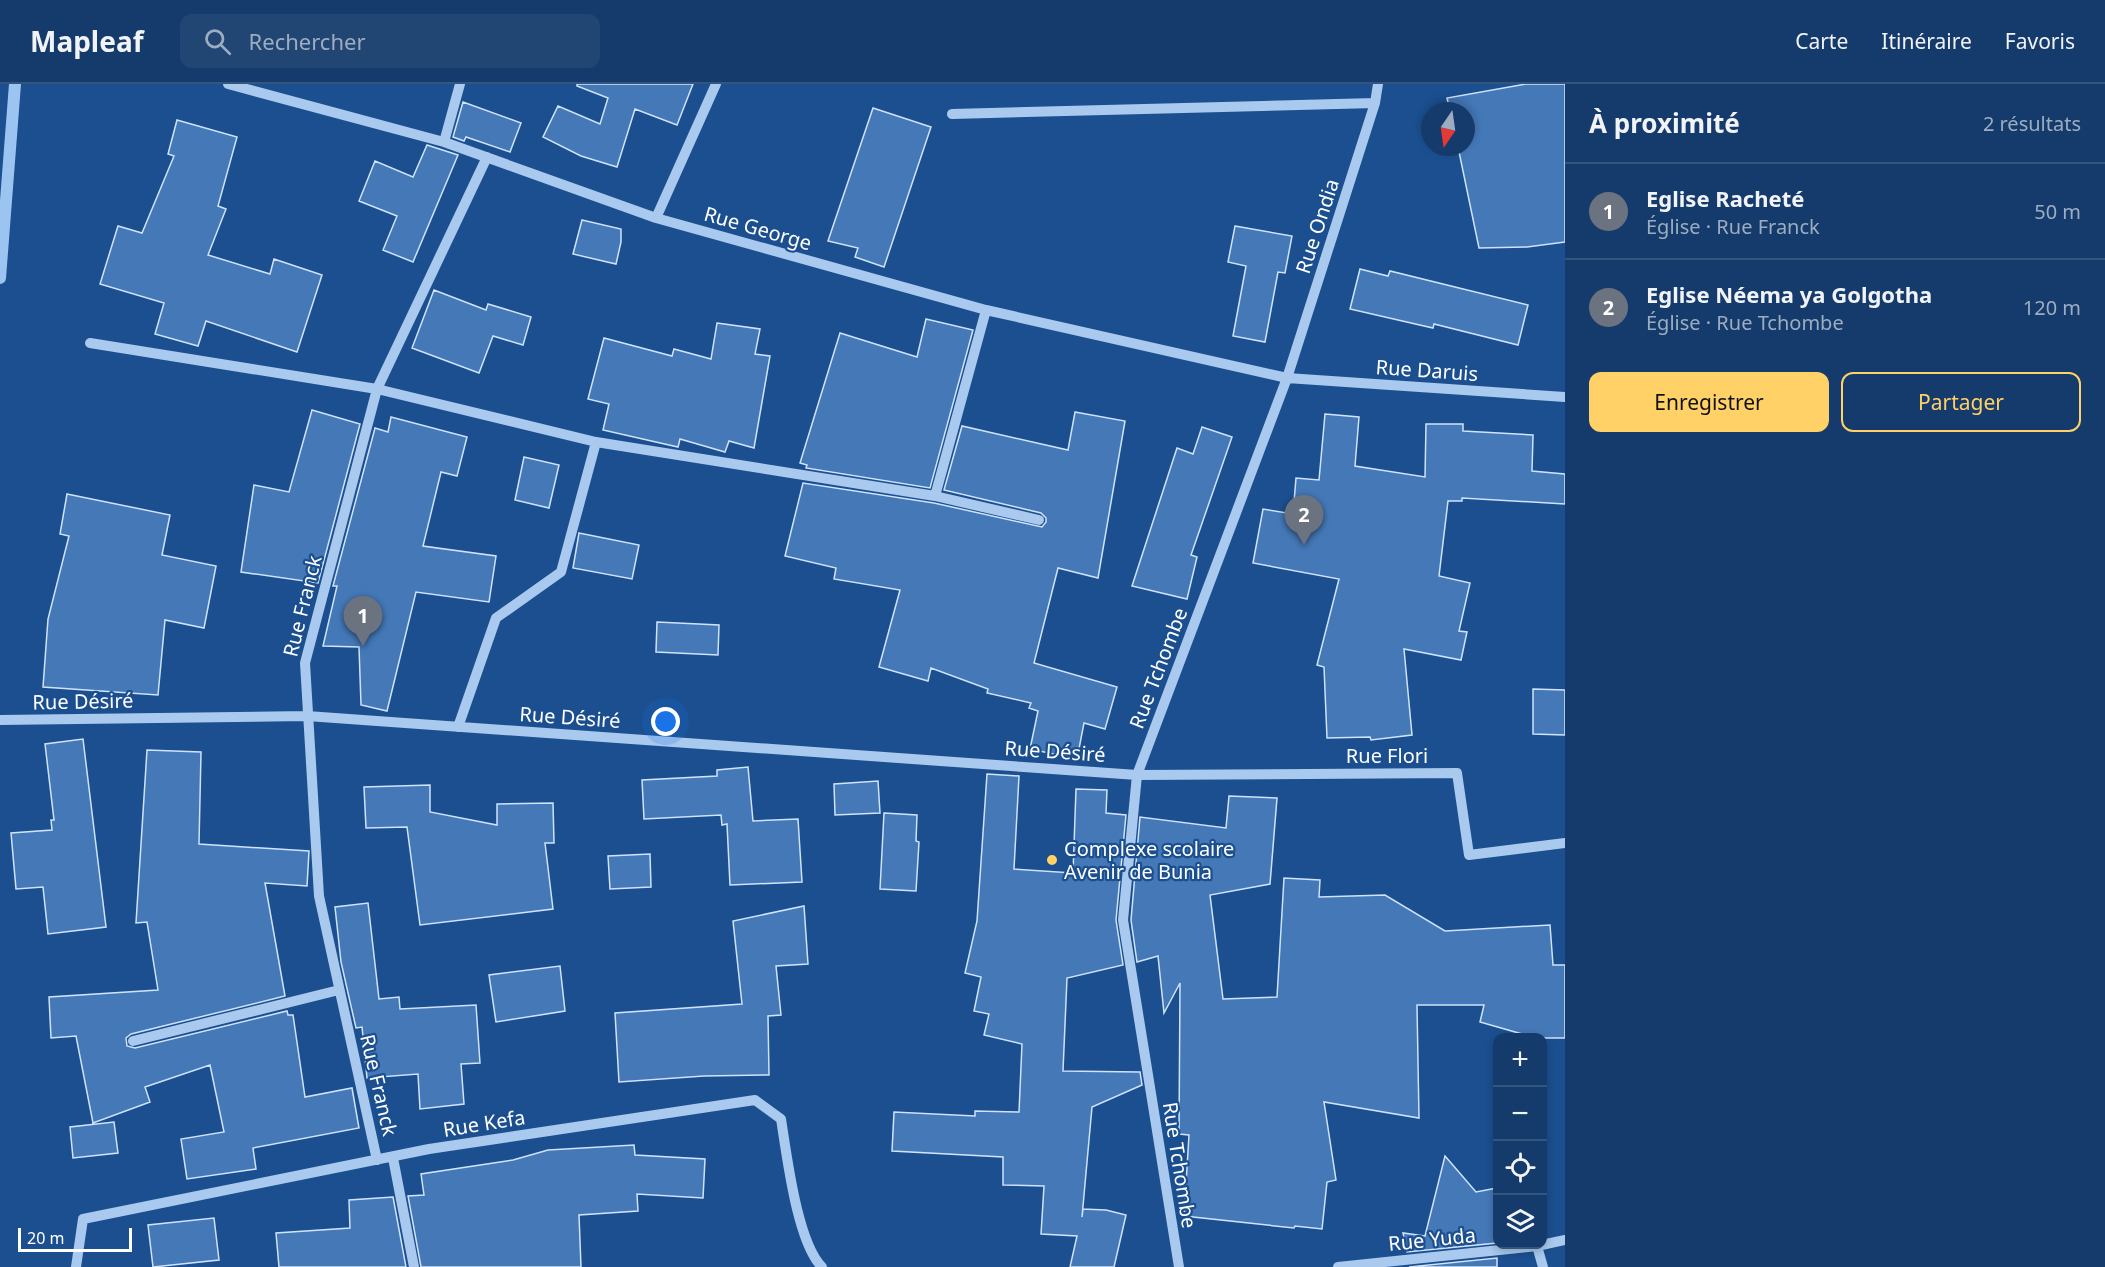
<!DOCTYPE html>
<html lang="fr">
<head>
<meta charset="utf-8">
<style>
  :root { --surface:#143b6b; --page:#214673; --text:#f1f3f6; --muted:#9dadc1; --line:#33557e; --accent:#ffd166 }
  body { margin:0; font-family:"Noto Sans",sans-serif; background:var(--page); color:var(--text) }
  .controls { position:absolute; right:18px; bottom:18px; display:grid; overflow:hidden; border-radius:12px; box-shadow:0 3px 9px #0003 }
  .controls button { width:54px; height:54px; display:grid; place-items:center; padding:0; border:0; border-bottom:2px solid var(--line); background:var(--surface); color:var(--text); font:30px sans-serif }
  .compass { position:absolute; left:1421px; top:18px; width:54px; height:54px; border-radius:50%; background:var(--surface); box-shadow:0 3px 9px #0003; rotate:193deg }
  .scale { position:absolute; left:18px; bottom:15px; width:114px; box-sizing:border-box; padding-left:6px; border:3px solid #fff; border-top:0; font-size:16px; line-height:21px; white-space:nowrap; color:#fff; -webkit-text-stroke:4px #1b4f8f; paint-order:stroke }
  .you { position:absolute; left:666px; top:638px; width:21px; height:21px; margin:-15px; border:4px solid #fff; border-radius:50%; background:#1a73e8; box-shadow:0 0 0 9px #1a73e833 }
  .badge { display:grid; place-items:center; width:39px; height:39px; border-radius:50%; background:var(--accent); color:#fff; font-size:20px; font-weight:700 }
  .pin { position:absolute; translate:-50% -50px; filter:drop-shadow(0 2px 3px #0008) }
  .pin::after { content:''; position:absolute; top:32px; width:21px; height:18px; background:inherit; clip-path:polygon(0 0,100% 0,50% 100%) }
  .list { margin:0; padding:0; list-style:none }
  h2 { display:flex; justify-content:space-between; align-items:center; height:78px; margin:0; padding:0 24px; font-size:26px }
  h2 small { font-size:20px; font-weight:400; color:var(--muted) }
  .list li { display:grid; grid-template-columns:39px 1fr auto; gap:18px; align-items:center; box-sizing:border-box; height:96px; padding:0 24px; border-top:2px solid var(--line) }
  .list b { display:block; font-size:22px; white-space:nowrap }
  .list p { margin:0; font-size:20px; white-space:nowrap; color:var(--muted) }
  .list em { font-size:20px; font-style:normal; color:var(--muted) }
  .actions { display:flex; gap:12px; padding:18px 24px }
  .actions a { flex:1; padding:14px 0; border:2px solid var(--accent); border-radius:12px; text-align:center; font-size:21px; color:var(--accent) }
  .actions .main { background:var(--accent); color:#111 }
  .icon { flex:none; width:33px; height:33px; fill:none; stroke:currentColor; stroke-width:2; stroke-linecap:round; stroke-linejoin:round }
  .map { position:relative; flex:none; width:1565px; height:1183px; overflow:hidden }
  header { display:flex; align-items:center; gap:36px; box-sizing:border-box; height:84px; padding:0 30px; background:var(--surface); border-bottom:2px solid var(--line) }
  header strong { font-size:28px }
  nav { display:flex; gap:33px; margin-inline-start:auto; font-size:21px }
  .search { width:420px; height:54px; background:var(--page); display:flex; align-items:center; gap:15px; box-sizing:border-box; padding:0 21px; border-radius:12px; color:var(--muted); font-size:22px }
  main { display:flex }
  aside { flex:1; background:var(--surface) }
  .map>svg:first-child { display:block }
</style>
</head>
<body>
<header>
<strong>Mapleaf</strong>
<div class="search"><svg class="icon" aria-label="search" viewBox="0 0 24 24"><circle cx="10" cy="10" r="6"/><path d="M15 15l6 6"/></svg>Rechercher</div>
<nav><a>Carte</a><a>Itinéraire</a><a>Favoris</a></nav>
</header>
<main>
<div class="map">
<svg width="1565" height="1183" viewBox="0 0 1565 1183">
  <rect width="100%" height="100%" fill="#1b4f8f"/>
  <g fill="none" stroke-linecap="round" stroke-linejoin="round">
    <path stroke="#9cc4f0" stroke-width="12" d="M 0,194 L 15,0"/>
  </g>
  <path fill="#4478b7" stroke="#cfe3fa" stroke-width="1.5" d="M 577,0 L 693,0 L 677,41 L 635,25 L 617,83 L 581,72 L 543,53 L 558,22 L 600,40 L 608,14 L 577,2 Z
    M 1526,0 L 1565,0 L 1565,158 L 1527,163 L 1479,164 L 1458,63 L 1466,63 L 1466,27 L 1450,27 L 1447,14 Z
    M 463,18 L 521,39 L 510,68 L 466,53 L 464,57 L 453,53 Z
    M 873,24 L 931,43 L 884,183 L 855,173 L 858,164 L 828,157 Z
    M 177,36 L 237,53 L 218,122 L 226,125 L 208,171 L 270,190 L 274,175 L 322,191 L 297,268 L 206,237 L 198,262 L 155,250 L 164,219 L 100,200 L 118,142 L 142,149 L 174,72 L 168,70 Z
    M 427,61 L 458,71 L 413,178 L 383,166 L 397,132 L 359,117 L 375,77 L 413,93 Z
    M 582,136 L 621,145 L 621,158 L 616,180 L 573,170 Z
    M 1235,142 L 1292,152 L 1285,189 L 1278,188 L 1265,258 L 1233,252 L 1246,182 L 1228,178 Z
    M 1360,185 L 1388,192 L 1390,187 L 1528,221 L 1518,261 L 1434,240 L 1433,244 L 1350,225 Z
    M 434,206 L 486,226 L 488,220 L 531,233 L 523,261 L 493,252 L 479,289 L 412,264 Z
    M 926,235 L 973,246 L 930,404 L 806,384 L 807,381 L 800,379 L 840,249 L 917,273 Z
    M 717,239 L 760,245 L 755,270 L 770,272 L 754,364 L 729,357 L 725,368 L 680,355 L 678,363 L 603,346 L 609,320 L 588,315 L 604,254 L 672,272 L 674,265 L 711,275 Z
    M 312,326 L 360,340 L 318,499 L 241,488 L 254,401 L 289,408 Z
    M 1075,328 L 1125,337 L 1098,494 L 1058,484 L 1034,579 L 1117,603 L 1105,645 L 1084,639 L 1077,675 L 1030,665 L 1038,627 L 1029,624 L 1031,619 L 987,609 L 988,605 L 931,584 L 928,597 L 879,583 L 900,506 L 834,495 L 836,484 L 785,472 L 803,399 L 934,419 L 1042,443 L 1046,438 L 1046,434 L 1041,429 L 944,406 L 962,342 L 1068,366 Z
    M 1325,330 L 1359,333 L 1355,382 L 1425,393 L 1426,340 L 1463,340 L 1463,347 L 1533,351 L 1532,387 L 1565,390 L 1565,420 L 1462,414 L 1462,417 L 1448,417 L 1439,492 L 1470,499 L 1459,547 L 1467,548 L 1461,576 L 1404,565 L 1412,651 L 1371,656 L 1370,653 L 1327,654 L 1324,583 L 1317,581 L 1339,495 L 1253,479 L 1263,425 L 1293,430 L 1296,394 L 1319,396 Z
    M 391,333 L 467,353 L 457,392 L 441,388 L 423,462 L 496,472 L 489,518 L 416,508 L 387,627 L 361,621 L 359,563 L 323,562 L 337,502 L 333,502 L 375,344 L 388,348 Z
    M 1202,343 L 1232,353 L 1191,471 L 1197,473 L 1187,515 L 1132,502 L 1177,364 L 1193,370 Z
    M 524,373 L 559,381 L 549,424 L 515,416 Z
    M 67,410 L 170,431 L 162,471 L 216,482 L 204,544 L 165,536 L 158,611 L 43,603 L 48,535 L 69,452 L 60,450 Z
    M 579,449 L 639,461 L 632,495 L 573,484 Z
    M 657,538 L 719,541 L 718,571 L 656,568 Z
    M 1533,605 L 1565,606 L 1565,651 L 1533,650 Z
    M 83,655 L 106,843 L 48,850 L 43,803 L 16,805 L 11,749 L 52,746 L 51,736 L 54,736 L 45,660 Z
    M 147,666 L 201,668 L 199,760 L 309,767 L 307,802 L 265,799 L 285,912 L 131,950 L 126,954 L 127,962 L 135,964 L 287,927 L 288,931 L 293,931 L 305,1013 L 352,1004 L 359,1044 L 253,1064 L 256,1085 L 187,1095 L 181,1055 L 224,1048 L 210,981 L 145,1003 L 150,1018 L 93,1039 L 76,952 L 51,954 L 49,913 L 158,906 L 147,838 L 136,839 Z
    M 748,683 L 753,737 L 798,735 L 802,798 L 730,801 L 727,740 L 722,741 L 721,731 L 644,735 L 642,696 L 717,692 L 717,686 Z
    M 987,690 L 1019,692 L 1014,785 L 1073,789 L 1076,705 L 1107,706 L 1106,729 L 1126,731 L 1116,836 L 1123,881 L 1067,894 L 1063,987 L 1140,988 L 1142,1001 L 1092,1023 L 1082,1133 L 1083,1125 L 1106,1126 L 1126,1131 L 1114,1183 L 1070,1183 L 1077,1152 L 1041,1150 L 1044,1102 L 1003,1101 L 1003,1073 L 892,1067 L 894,1028 L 975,1032 L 975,1027 L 1019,1028 L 1022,960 L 984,951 L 989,930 L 974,927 L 981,893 L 965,889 L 977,837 Z
    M 878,697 L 880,729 L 835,731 L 834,700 Z
    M 430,701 L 430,728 L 497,741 L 497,720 L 553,719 L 554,759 L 545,759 L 553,825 L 420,841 L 407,743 L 366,744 L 364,703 Z
    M 1229,712 L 1277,714 L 1270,800 L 1210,811 L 1223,915 L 1277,913 L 1284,794 L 1320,796 L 1319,813 L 1385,811 L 1445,847 L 1550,841 L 1553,881 L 1565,881 L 1565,954 L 1536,954 L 1480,938 L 1484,921 L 1417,921 L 1419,1034 L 1324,1018 L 1336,1096 L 1327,1098 L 1322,1145 L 1295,1142 L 1294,1144 L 1184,1132 L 1189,1051 L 1179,1050 L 1180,899 L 1164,929 L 1158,872 L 1137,878 L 1131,836 L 1140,733 L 1226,744 Z
    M 884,729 L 917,731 L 916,757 L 919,758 L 916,807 L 880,805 Z
    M 650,770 L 651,803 L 610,805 L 608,772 Z
    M 368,819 L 379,915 L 399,913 L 400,925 L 476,921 L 480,979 L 461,980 L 464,1020 L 420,1025 L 418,990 L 367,994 L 362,943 L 356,944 L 341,878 L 335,823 Z
    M 804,822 L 808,880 L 776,882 L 781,931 L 768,932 L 769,991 L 704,992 L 619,998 L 615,929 L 742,920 L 733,837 Z
    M 560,882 L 565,927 L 496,938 L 489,891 Z
    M 114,1038 L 118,1069 L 73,1074 L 70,1043 Z
    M 634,1061 L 635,1071 L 705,1075 L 703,1114 L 637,1110 L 638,1127 L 579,1131 L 581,1183 L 421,1183 L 408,1112 L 424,1111 L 421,1090 L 513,1076 L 548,1066 Z
    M 1445,1072 L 1476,1108 L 1497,1104 L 1497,1159 L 1407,1168 L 1403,1149 L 1425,1152 Z
    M 393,1113 L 406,1183 L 279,1183 L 276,1149 L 350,1144 L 349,1116 Z
    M 214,1134 L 219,1176 L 153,1183 L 148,1141 Z
    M 1497,1174 L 1497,1183 L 1409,1183 Z"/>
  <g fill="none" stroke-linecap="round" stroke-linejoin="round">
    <path stroke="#a9c9ee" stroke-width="10" d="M 228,0 L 444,58 L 656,134 L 986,226 L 1287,294 L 1565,313
      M 952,30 L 1375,19
      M 444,58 L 460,0
      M 656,134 L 716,0
      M 90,259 L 377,305 L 596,358 L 935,412 L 1039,436
      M 935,412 L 986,226
      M 0,636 L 307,632 L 1137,691 L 1457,689 L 1469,771 L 1565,759
      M 458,643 L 496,534 L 561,488 L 596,358
      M 133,957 L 339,906
      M 393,1074 L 414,1183
      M 377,1076 L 319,812 L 305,579 L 377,305 L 487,73
      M 1537,1162 L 1543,1183
      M 76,1183 L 83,1135 L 429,1065 L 755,1016 L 781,1035 C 787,1072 797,1158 822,1183
      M 1179,1183 L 1123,836 L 1137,691 L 1287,294 L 1375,19 L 1378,0
      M 1338,1183 L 1537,1162 L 1565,1156"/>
  </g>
  <circle fill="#ffd166" stroke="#1b4f8f" stroke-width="2" cx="1052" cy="776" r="6"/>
  <g text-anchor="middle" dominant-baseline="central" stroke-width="4.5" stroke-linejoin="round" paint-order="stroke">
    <g font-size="20" fill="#fff" stroke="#1b4f8f">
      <text transform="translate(1317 142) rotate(-72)">Rue Ondia</text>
      <text transform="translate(758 144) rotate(16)">Rue George</text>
      <text transform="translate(1427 286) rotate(4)">Rue Daruis</text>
      <text transform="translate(302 522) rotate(-76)">Rue Franck</text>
      <text transform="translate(1158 584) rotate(-69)">Rue Tchombe</text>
      <text transform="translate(83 617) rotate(-1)">Rue Désiré</text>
      <text transform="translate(570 633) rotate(4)">Rue Désiré</text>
      <text transform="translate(1055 667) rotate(4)">Rue Désiré</text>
      <text x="1387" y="671">Rue Flori</text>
      <text transform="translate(379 1001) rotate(77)">Rue Franck</text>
      <text transform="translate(484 1039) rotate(-9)">Rue Kefa</text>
      <text transform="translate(1180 1081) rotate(81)">Rue Tchombe</text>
      <text transform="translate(1432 1155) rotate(-6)">Rue Yuda</text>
    </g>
    <g font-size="20" fill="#fff" stroke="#1b4f8f" text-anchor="start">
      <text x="1064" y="764">Complexe scolaire<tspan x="1064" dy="23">Avenir de Bunia</tspan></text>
    </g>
  </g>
</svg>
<div class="controls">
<button>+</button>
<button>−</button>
<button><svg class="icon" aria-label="locate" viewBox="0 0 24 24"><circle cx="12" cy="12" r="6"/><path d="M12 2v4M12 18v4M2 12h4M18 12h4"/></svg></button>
<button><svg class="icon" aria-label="layers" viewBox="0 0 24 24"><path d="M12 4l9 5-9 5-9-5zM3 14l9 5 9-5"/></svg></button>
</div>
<svg class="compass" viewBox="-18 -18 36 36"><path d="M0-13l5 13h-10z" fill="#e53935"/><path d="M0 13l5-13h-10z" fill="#9dadc1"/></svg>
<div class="scale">20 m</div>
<div class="you"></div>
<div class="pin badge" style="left:363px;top:562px;background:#6b7280">1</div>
<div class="pin badge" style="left:1304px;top:461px;background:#6b7280">2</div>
</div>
<aside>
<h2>À proximité<small>2 résultats</small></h2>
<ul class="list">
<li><span class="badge" style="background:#6b7280">1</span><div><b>Eglise Racheté</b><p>Église · Rue Franck</p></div><em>50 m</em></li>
<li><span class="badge" style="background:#6b7280">2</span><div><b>Eglise Néema ya Golgotha</b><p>Église · Rue Tchombe</p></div><em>120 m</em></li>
</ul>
<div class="actions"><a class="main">Enregistrer</a><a>Partager</a></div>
</aside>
</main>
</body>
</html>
